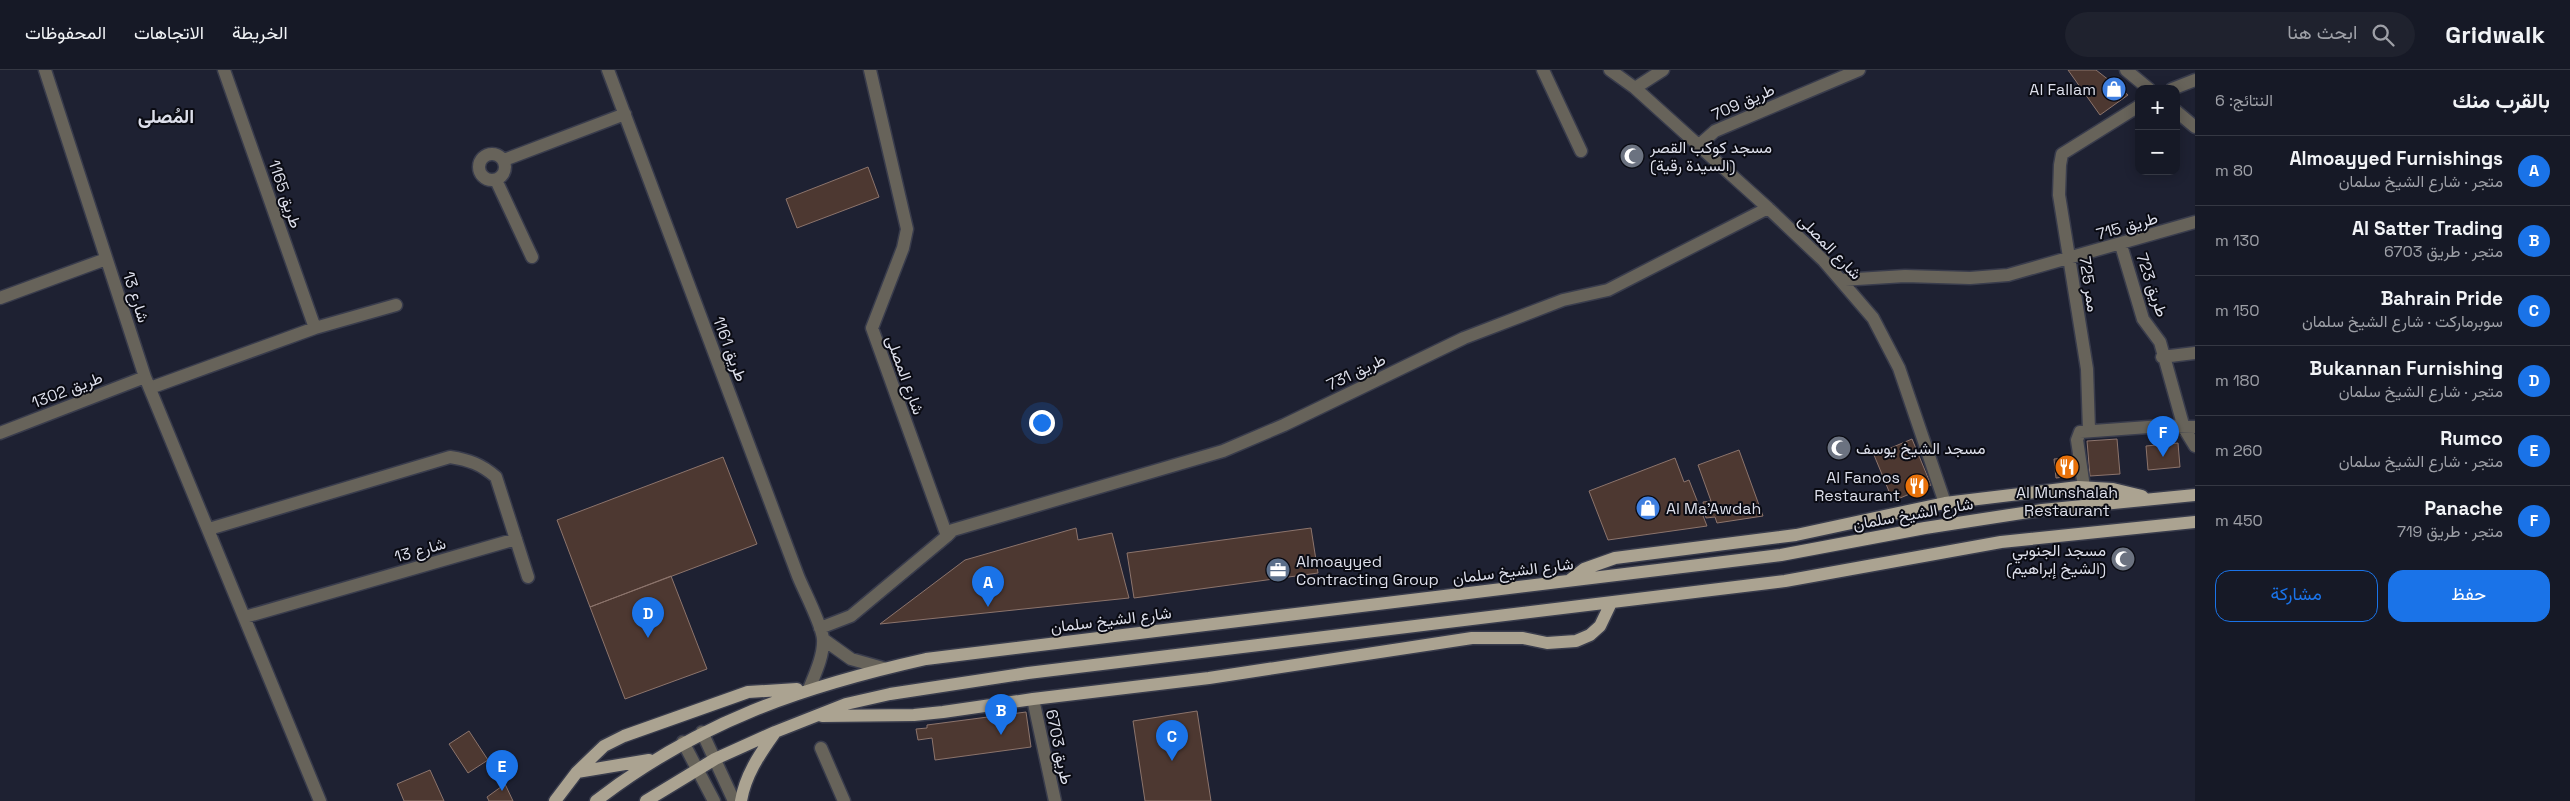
<!DOCTYPE html>
<html lang="ar">
<head>
<meta charset="utf-8">
<style>
  :root { --surface:#161926; --page:#1f222e; --text:#f1f3f6; --muted:#9ea0a7; --line:#353843; --accent:#1a73e8 }
  body { margin:0; font-family:"Space Grotesk",Vazirmatn,sans-serif; background:var(--page); color:var(--text); direction:rtl }
  .controls { position:absolute; right:15px; top:15px; display:grid; overflow:hidden; border-radius:10px; box-shadow:0 2px 12px #0003 }
  .controls button { width:45px; height:45px; display:grid; place-items:center; padding:0; border:0; border-bottom:1px solid var(--line); background:var(--surface); color:var(--text); font:25px sans-serif }
  .you { position:absolute; left:1041px; top:352px; width:18px; height:18px; margin:-12px; border:4px solid #fff; border-radius:50%; background:#1a73e8; box-shadow:0 0 0 8px #1a73e833 }
  .badge { display:grid; place-items:center; width:32px; height:32px; border-radius:50%; background:var(--accent); color:#fff; font-size:16px; font-weight:700 }
  .pin { position:absolute; translate:-50% -41px; filter:drop-shadow(0 1px 2px #0008) }
  .pin::after { content:''; position:absolute; top:26px; width:18px; height:15px; background:inherit; clip-path:polygon(0 0,100% 0,50% 100%) }
  .list { margin:0; padding:0; list-style:none }
  h2 { display:flex; justify-content:space-between; align-items:center; height:65px; margin:0; padding:0 20px; font-size:21px }
  h2 small { font-size:16px; font-weight:400; color:var(--muted) }
  .list li { display:grid; grid-template-columns:32px 1fr auto; gap:15px; align-items:center; box-sizing:border-box; height:70px; padding:0 20px; border-top:1px solid var(--line) }
  .list b { display:block; font-size:19px; white-space:nowrap }
  .list p { margin:0; font-size:16px; white-space:nowrap; color:var(--muted) }
  .list em { font-size:16px; font-style:normal; color:var(--muted) }
  .actions { display:flex; gap:10px; padding:15px 20px }
  .actions a { flex:1; padding:11px 0; border:1px solid var(--accent); border-radius:15px; text-align:center; font-size:18px; color:var(--accent) }
  .actions .main { background:var(--accent); color:#fff }
  .icon { flex:none; width:28px; height:28px; fill:none; stroke:currentColor; stroke-width:2; stroke-linecap:round; stroke-linejoin:round }
  .map { position:relative; flex:none; width:2195px; height:731px; overflow:hidden; direction:ltr }
  header { display:flex; align-items:center; gap:30px; box-sizing:border-box; height:70px; padding:0 25px; background:var(--surface); border-bottom:1px solid var(--line) }
  header strong { font-size:24px }
  nav { display:flex; gap:28px; margin-inline-start:auto; font-size:18px }
  .search { width:350px; height:45px; background:var(--page); display:flex; align-items:center; gap:12px; box-sizing:border-box; padding:0 18px; border-radius:28px; color:var(--muted); font-size:19px }
  main { display:flex }
  aside { flex:1; background:var(--surface) }
  .map>svg:first-child { display:block }
</style>
</head>
<body>
<header>
<strong>Gridwalk</strong>
<div class="search"><svg class="icon" aria-label="search" viewBox="0 0 24 24"><circle cx="10" cy="10" r="6"/><path d="M15 15l6 6"/></svg>ابحث هنا</div>
<nav><a>الخريطة</a><a>الاتجاهات</a><a>المحفوظات</a></nav>
</header>
<main>
<aside>
<h2>بالقرب منك<small>النتائج: 6</small></h2>
<ul class="list">
<li><span class="badge">A</span><div><b>Almoayyed Furnishings</b><p>متجر · شارع الشيخ سلمان</p></div><em>80 m</em></li>
<li><span class="badge">B</span><div><b>Al Satter Trading</b><p>متجر · طريق 6703</p></div><em>130 m</em></li>
<li><span class="badge">C</span><div><b>Bahrain Pride</b><p>سوبرماركت · شارع الشيخ سلمان</p></div><em>150 m</em></li>
<li><span class="badge">D</span><div><b>Bukannan Furnishing</b><p>متجر · شارع الشيخ سلمان</p></div><em>180 m</em></li>
<li><span class="badge">E</span><div><b>Rumco</b><p>متجر · شارع الشيخ سلمان</p></div><em>260 m</em></li>
<li><span class="badge">F</span><div><b>Panache</b><p>متجر · طريق 719</p></div><em>450 m</em></li>
</ul>
<div class="actions"><a class="main">حفظ</a><a>مشاركة</a></div>
</aside>
<div class="map">
<svg width="2195" height="731" viewBox="0 0 2195 731">
  <rect width="100%" height="100%" fill="#1e2132"/>
  <path fill="#4d3831" stroke="#8c746c" d="M 2068,0 L 2096,0 L 2128,25 L 2100,45 Z
    M 868,97 L 879,127 L 797,158 L 786,129 Z
    M 1912,369 L 1931,415 L 1893,431 L 1874,385 Z
    M 2117,369 L 2120,404 L 2090,406 L 2087,371 Z
    M 2178,373 L 2180,397 L 2148,400 L 2146,376 Z
    M 1739,380 L 1763,446 L 1717,453 L 1715,447 L 1706,448 L 1703,432 L 1711,431 L 1698,395 Z
    M 723,387 L 757,474 L 590,537 L 557,450 Z
    M 2078,387 L 2080,405 L 2056,408 L 2054,389 Z
    M 1675,388 L 1684,412 L 1689,410 L 1707,456 L 1608,470 L 1589,421 Z
    M 1076,458 L 1078,470 L 1112,463 L 1129,528 L 880,554 L 965,490 Z
    M 1311,458 L 1318,503 L 1134,528 L 1127,483 Z
    M 671,506 L 707,599 L 625,629 L 590,537 Z
    M 1197,641 L 1211,731 L 1145,731 L 1133,651 Z
    M 1026,642 L 1031,677 L 935,690 L 932,668 L 918,670 L 916,659 L 927,658 L 927,655 Z
    M 469,661 L 488,690 L 468,703 L 449,674 Z
    M 430,700 L 444,731 L 404,731 L 397,714 Z
    M 505,714 L 513,731 L 489,731 L 487,727 Z"/>
  <g fill="none" stroke-linecap="round" stroke-linejoin="round">
    <defs>
      <path id="minor" d="M 45,0 L 145,307 L 320,731
        M 224,0 L 315,258
        M 608,0 L 798,506 C 804,521 822,555 823,569 C 824,585 815,604 809,619
        M 1543,0 L 1581,81
        M 1610,0 L 1635,18 L 1768,138 L 1824,191 L 1873,248 L 1899,298 L 1945,433
        M 1635,18 L 1663,0
        M 2172,19 L 2195,10
        M 1698,76 L 1715,61 L 1859,0
        M479 97a13 13 0 1 1 26 0a13 13 0 1 1-26 0Z
        M 504,90 L 625,44
        M 496,110 L 532,187
        M 2121,175 L 2143,249 L 2160,272 L 2184,358 L 2195,376
        M 1841,210 L 1905,206 L 1970,208 L 2008,205 L 2195,152
        M 0,228 L 106,189
        M 2162,287 L 2195,283
        M 150,318 L 315,258 L 396,235
        M 2089,360 L 2087,299 L 2059,125 L 2060,95 L 2062,84 L 2139,36
        M 0,363 L 145,307
        M 2084,417 L 2077,370 L 2080,362 L 2162,356 L 2195,357
        M 209,459 L 450,387 C 469,390 481,394 496,407 L 528,507
        M 947,466 L 953,460 L 1223,381 L 1284,355 L 1464,268 L 1563,230 L 1608,220 L 1768,138
        M 245,547 L 516,469
        M 820,558 L 851,546 L 947,466 L 872,258 L 903,178 L 907,159 L 870,0
        M 823,569 L 851,589 L 883,598
        M 1033,629 L 1055,731
        M 702,662 L 734,731
        M 683,672 L 714,731
        M 821,678 L 844,731"/>
      <path id="tertiary" d="M 2126,0 L 2149,19
        M 2176,41 L 2195,57"/>
      <path id="primary" d="M 1570,510 L 1584,499 L 1615,488 L 1796,465 L 1945,433 L 2078,417 L 2113,419 L 2142,426
        M 822,646 L 914,645 L 943,642 L 1033,629 L 1209,608 L 1472,568 L 1523,568 L 1547,573 L 1576,571 L 1590,565 L 1600,556 L 1611,533
        M 577,702 L 649,690
        M 555,731 L 577,702 L 604,676 L 624,666 L 748,622 L 797,619
        M 596,731 C 698,652 801,617 926,589 L 1781,485 L 1925,458 L 2042,440 L 2195,425
        M 646,731 L 715,689 L 775,662 L 846,634 L 890,624 L 1028,603 L 1785,511 L 2001,472 L 2195,452
        M 741,731 C 745,706 759,685 774,664"/>
    </defs>
    <use href="#minor" stroke="#393c4c" stroke-width="15"/>
    <use href="#tertiary" stroke="#393c4c" stroke-width="15"/>
    <use href="#primary" stroke="#393c4c" stroke-width="15"/>
    <use href="#minor" stroke="#67635a" stroke-width="12"/>
    <use href="#tertiary" stroke="#67635a" stroke-width="12"/>
    <use href="#primary" stroke="#aba391" stroke-width="12"/>
  </g>
  <defs>
    <symbol id="shop-disc" viewBox="-11 -11 22 22"><circle r="9.5" fill="#3f7fe0" stroke="#0a0b13"/><path d="M-5-2.5h2.3a2.7 3.5 0 0 1 5.4 0H5L5.5 6h-11ZM-1.5-2.5h3a1.5 2.3 0 0 0-3 0Z" fill="#fff"/></symbol>
    <symbol id="mosque-disc" viewBox="-11 -11 22 22"><circle r="9.5" fill="#6b7280" stroke="#0a0b13"/><path d="M3.5-4.9A6 6 0 1 0 3.5 4.9A5 5 0 1 1 3.5-4.9Z" fill="#fff"/></symbol>
    <symbol id="restaurant-disc" viewBox="-11 -11 22 22"><circle r="9.5" fill="#e8710a" stroke="#0a0b13"/><path d="M-5-6h1v4h1v-4h1v4h1v-4h1v5L-1.5 .5V6h-2V.5L-5-1ZM5-6V6H3V1.5H1.5Q1.5-4 5-6Z" fill="#fff"/></symbol>
    <symbol id="office-disc" viewBox="-11 -11 22 22"><circle r="9.5" fill="#5c6f8a" stroke="#0a0b13"/><path d="M-6-3h4V-5.5h4V-3h4V5H-6ZM-1-4.5V-3h2v-1.5ZM-6 0V1H6V0Z" fill="#fff"/></symbol>
  </defs>
  <g fill-rule="evenodd">
    <use href="#shop-disc" x="2100" y="5" width="28" height="28"/>
    <use href="#mosque-disc" x="1618" y="72" width="28" height="28"/>
    <use href="#mosque-disc" x="1825" y="364" width="28" height="28"/>
    <use href="#restaurant-disc" x="2053" y="383" width="28" height="28"/>
    <use href="#restaurant-disc" x="1903" y="402" width="28" height="28"/>
    <use href="#shop-disc" x="1634" y="424" width="28" height="28"/>
    <use href="#mosque-disc" x="2109" y="475" width="28" height="28"/>
    <use href="#office-disc" x="1264" y="486" width="28" height="28"/>
  </g>
  <g text-anchor="middle" dominant-baseline="central" stroke-width="4" stroke-linejoin="round" paint-order="stroke">
    <g font-size="16" fill="#dddfeb" stroke="#0a0b13" text-anchor="start">
      <text x="2096" y="19" text-anchor="end">Al Fallam</text>
      <text x="1650" y="77">مسجد كوكب القصر<tspan x="1650" dy="18">(السيدة رقية)</tspan></text>
      <text x="1856" y="378">مسجد الشيخ يوسف</text>
      <text x="1900" y="407" text-anchor="end">Al Fanoos<tspan x="1900" dy="18">Restaurant</tspan></text>
      <text x="2067" y="422" text-anchor="middle">Al Munshalah<tspan x="2067" dy="18">Restaurant</tspan></text>
      <text x="1666" y="438">Al Ma'Awdah</text>
      <text x="2106" y="480" text-anchor="end">مسجد الجنوبي<tspan x="2106" dy="18">(الشيخ إبراهيم)</tspan></text>
      <text x="1296" y="491">Almoayyed<tspan x="1296" dy="18">Contracting Group</tspan></text>
    </g>
    <g font-size="16" fill="#dddfeb" stroke="#0a0b13">
      <text transform="translate(1743 32) rotate(-24)">طريق 709</text>
      <text transform="translate(285 124) rotate(71)">طريق 1165</text>
      <text transform="translate(2127 156) rotate(-16)">طريق 715</text>
      <text transform="translate(1830 177) rotate(46)">شارع المصلى</text>
      <text transform="translate(2089 214) rotate(81)">ممر 725</text>
      <text transform="translate(2152 215) rotate(71)">طريق 723</text>
      <text transform="translate(136 227) rotate(72)">شارع 13</text>
      <text transform="translate(730 279) rotate(69)">طريق 1161</text>
      <text transform="translate(1356 302) rotate(-26)">طريق 731</text>
      <text transform="translate(905 305) rotate(70)">شارع المصلى</text>
      <text transform="translate(67 320) rotate(-21)">طريق 1302</text>
      <text transform="translate(1913 444) rotate(-10)">شارع الشيخ سلمان</text>
      <text transform="translate(420 480) rotate(-16)">شارع 13</text>
      <text transform="translate(1513 501) rotate(-7)">شارع الشيخ سلمان</text>
      <text transform="translate(1111 550) rotate(-7)">شارع الشيخ سلمان</text>
      <text transform="translate(1059 677) rotate(78)">طريق 6703</text>
    </g>
    <g font-size="19" font-weight="bold" fill="#dddfeb" stroke="#0a0b13">
      <text x="166" y="46">المُصلى</text>
    </g>
  </g>
</svg>
<div class="controls">
<button>+</button>
<button>−</button>
</div>
<div class="you"></div>
<div class="pin badge" style="left:988px;top:537px">A</div>
<div class="pin badge" style="left:1001px;top:665px">B</div>
<div class="pin badge" style="left:1172px;top:691px">C</div>
<div class="pin badge" style="left:648px;top:568px">D</div>
<div class="pin badge" style="left:502px;top:721px">E</div>
<div class="pin badge" style="left:2163px;top:387px">F</div>
</div>
</main>
</body>
</html>
